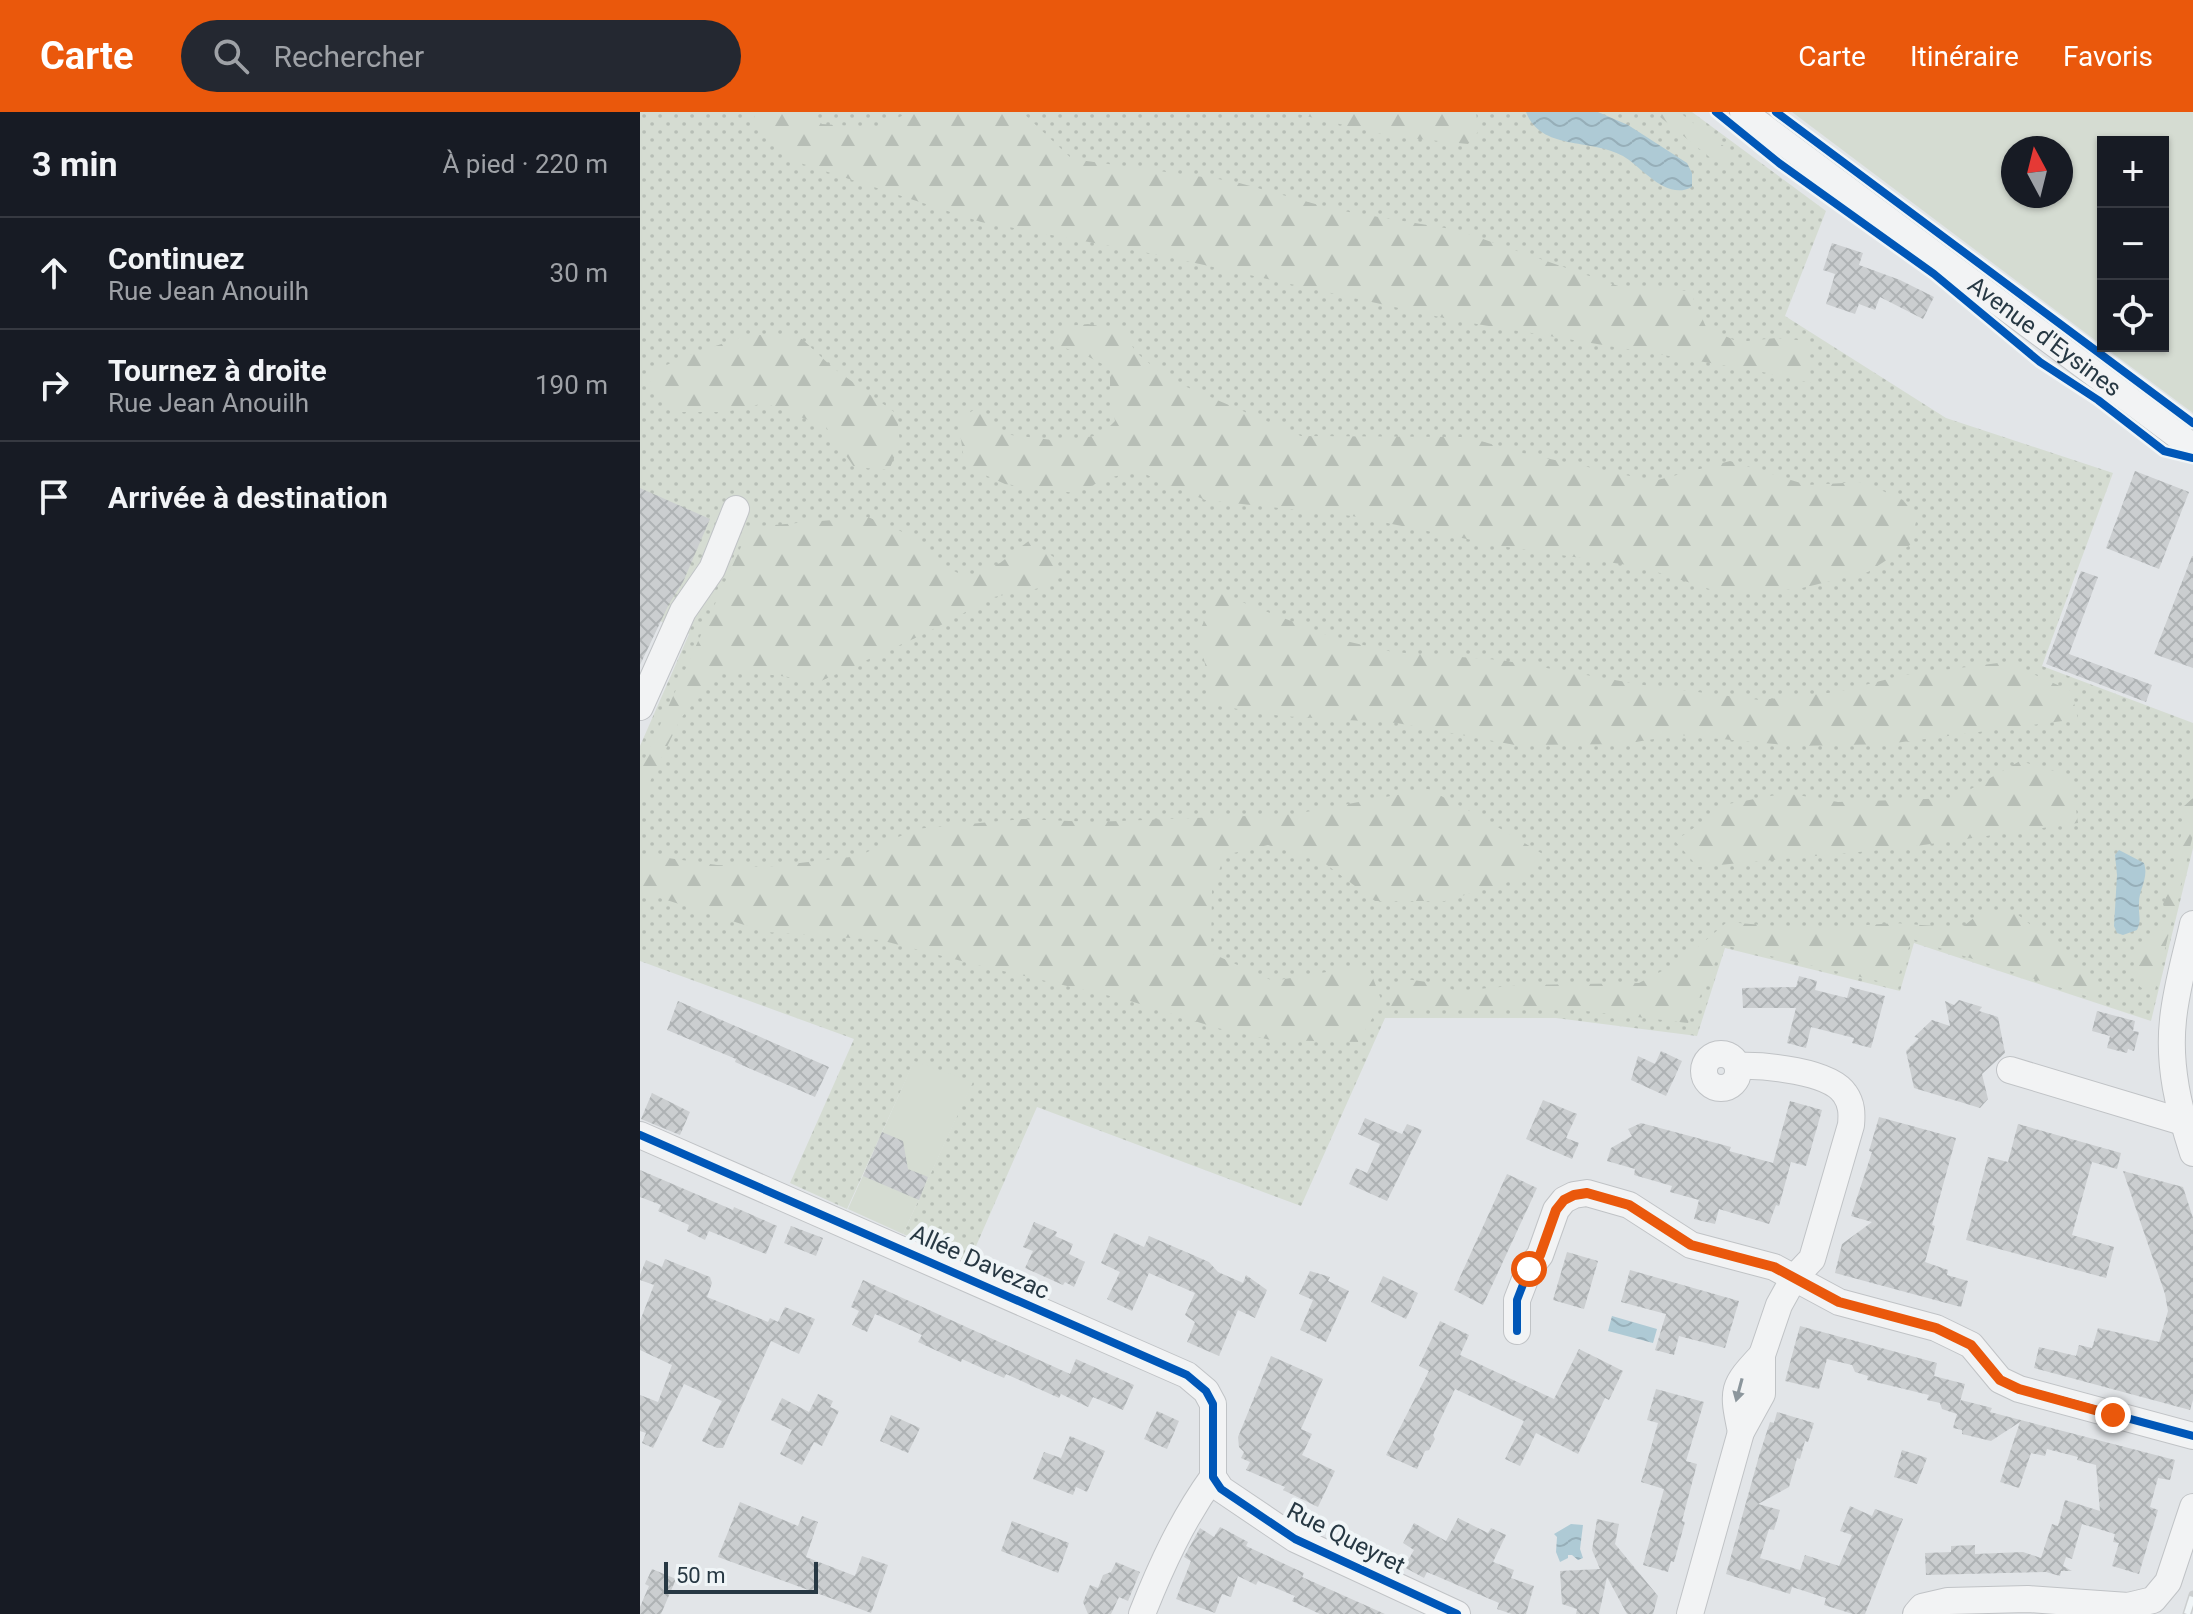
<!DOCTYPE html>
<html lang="fr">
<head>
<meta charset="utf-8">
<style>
  :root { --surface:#171b24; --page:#242831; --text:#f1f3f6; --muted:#9ea1a6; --line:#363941; --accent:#ea580c }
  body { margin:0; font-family:Roboto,sans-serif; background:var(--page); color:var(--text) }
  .controls { position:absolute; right:24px; top:24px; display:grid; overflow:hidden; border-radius:0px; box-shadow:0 2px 6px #0004 }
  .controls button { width:72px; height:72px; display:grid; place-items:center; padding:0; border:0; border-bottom:2px solid var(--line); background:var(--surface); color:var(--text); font:40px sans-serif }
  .compass { position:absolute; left:1361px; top:24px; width:72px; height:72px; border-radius:50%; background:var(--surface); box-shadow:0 2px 6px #0004; rotate:353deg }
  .scale { position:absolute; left:24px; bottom:20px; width:154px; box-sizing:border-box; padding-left:8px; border:4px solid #273843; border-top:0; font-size:22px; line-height:28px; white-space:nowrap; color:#273843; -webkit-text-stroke:6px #f0f5f7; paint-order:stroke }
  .stop { position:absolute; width:24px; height:24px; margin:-18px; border:6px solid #ea580c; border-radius:50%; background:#fff }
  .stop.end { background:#ea580c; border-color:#fff; box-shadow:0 2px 8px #0008 }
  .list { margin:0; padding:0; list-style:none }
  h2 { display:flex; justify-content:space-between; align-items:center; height:104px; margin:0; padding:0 32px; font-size:34px }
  h2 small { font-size:26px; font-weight:400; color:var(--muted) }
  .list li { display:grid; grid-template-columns:52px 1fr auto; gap:24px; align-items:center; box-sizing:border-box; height:112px; padding:0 32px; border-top:2px solid var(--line) }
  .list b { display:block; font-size:30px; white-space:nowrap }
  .list p { margin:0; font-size:26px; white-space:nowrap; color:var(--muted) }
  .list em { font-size:26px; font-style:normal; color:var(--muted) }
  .icon { flex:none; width:44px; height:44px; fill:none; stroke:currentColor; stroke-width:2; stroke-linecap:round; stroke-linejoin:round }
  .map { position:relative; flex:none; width:1553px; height:1502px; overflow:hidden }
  header { display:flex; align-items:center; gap:48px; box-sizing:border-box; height:112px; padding:0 40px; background:var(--accent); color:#fff }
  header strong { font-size:38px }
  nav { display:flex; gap:44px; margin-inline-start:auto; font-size:28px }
  .search { width:560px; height:72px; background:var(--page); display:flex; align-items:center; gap:20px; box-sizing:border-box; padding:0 28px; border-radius:44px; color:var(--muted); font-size:30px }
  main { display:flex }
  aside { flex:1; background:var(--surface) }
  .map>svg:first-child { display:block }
</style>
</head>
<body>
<header>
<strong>Carte</strong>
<div class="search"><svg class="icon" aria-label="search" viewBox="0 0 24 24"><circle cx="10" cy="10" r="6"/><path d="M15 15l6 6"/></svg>Rechercher</div>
<nav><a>Carte</a><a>Itinéraire</a><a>Favoris</a></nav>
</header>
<main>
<aside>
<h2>3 min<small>À pied · 220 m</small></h2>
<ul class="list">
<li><svg class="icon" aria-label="ahead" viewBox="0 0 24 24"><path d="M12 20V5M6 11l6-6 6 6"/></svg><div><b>Continuez</b><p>Rue Jean Anouilh</p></div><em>30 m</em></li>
<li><svg class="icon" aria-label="right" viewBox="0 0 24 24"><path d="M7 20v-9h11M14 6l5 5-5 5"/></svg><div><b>Tournez à droite</b><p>Rue Jean Anouilh</p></div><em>190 m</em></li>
<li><svg class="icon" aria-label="arrive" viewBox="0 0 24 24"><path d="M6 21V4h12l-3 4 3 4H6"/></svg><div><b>Arrivée à destination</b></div></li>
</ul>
</aside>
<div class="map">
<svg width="1553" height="1502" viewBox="0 0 1553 1502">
  <defs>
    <pattern id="grass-dots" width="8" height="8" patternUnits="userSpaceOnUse" patternTransform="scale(2)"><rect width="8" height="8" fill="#d5dcd2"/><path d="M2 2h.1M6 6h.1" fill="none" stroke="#b7beb6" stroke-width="1.8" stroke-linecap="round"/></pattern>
    <pattern id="forest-firs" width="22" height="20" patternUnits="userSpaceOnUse" patternTransform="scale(2)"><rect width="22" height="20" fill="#d5dcd2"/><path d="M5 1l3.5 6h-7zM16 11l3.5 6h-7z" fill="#b7beb6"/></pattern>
    <pattern id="water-waves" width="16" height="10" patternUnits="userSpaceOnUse" patternTransform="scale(2)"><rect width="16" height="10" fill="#aecad5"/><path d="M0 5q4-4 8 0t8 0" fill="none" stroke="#96aeb8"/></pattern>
    <pattern id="building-cross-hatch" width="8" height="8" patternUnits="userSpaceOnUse" patternTransform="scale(2)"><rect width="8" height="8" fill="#cbced0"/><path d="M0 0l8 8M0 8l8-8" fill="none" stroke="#aeb2b4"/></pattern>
  </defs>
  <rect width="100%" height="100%" fill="#e2e5e8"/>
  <path fill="url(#grass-dots)" d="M 0,0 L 1052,0 L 1186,99 L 1145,204 L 1306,306 L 1473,361 L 1402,554 L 1553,611 L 1553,736 L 1511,909 L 1274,831 L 1260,879 L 1085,836 L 1057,924 L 916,906 L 745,906 L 661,1094 L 397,995 L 329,1150 L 263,1122 L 332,971 L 274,950 L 207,1097 L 150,1071 L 214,927 L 0,849 L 0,634 L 49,522 L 0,500 Z"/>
  <path fill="url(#forest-firs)" d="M 113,0 L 169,0 L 182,12 L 239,16 L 269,0 L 382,0 L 432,47 L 592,69 L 697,98 L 817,118 L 984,176 L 1050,179 L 1066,215 L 1098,230 L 1136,226 L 1168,229 L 1171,271 L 1118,259 L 813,208 L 519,143 L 341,110 L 154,49 L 117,13 Z
    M 649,0 L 836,0 L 838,20 L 828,32 L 750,24 Z
    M 1014,0 L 1039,0 L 1098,45 L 1073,48 Z
    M 448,212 L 480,218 L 498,242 L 528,267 L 661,324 L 827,325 L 882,341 L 1014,369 L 1090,349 L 1167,373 L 1223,370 L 1263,388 L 1277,406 L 1270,433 L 1228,460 L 1158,477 L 1085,482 L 1001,455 L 867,435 L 712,404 L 565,388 L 500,360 L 471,365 L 435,381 L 365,372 L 325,354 L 318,308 L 340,294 L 346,312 L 371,323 L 420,329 L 461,323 L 475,309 L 470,279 L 470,256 L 445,243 L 416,233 L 419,215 Z
    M 111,222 L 162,227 L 192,255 L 257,302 L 260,332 L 249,358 L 214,355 L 186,315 L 125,291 L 85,300 L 35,300 L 5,263 L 46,244 Z
    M 228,405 L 267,422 L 298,451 L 326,465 L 360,451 L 390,428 L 419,449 L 410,474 L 354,485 L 284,522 L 181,569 L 82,557 L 41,606 L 0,690 L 0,657 L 110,415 Z
    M 574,479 L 697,527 L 753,540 L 861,548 L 1003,573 L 1120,588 L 1197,580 L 1264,563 L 1366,550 L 1431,579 L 1438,607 L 1247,632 L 1156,634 L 1039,623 L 983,632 L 875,633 L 757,611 L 641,604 L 567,592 L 569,572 L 559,523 Z
    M 1380,649 L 1431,664 L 1438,711 L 1262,736 L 1058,755 L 1035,729 L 1088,692 L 1146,681 L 1198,690 L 1315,686 Z
    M 788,677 L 839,704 L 906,744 L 878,767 L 805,789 L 735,789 L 683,750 L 628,733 L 585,743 L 572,777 L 571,841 L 633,869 L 728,853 L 742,890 L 718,930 L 631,928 L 577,916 L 487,888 L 337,853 L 240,828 L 126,820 L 11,783 L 0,775 L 0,742 L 77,753 L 126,755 L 219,744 L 275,717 L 383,707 L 453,710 L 655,702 Z
    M 1553,686 L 1553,723 L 1514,882 L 1500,875 L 1494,844 L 1508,827 L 1520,825 L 1527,804 L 1523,792 L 1538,757 L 1534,735 L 1541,724 L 1543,695 Z
    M 1344,798 L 1377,802 L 1424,839 L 1462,881 L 1452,886 L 1272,827 L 1255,873 L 1083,833 L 1048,911 L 920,896 L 750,897 L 759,866 L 801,872 L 815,879 L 883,873 L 999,871 L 1043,848 L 1087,810 L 1171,817 L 1255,811 L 1321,816 Z"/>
  <path fill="#d5dcd2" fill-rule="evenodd" d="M 1152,0 L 1553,0 L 1553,301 L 1463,234 L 1523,234 L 1523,30 L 1463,30 L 1463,234 ZM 1373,36 L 1421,36 L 1421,84 L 1373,84 Z
    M 274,949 L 333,970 L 263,1122 L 208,1097 Z"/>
  <path fill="url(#water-waves)" d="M 886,0 L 958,0 L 988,13 L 1047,51 L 1052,61 L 1052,75 C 1026,89 1002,55 983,44 C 950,26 901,39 886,0 Z
    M 1479,738 L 1504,751 C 1509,766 1499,777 1499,791 C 1498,802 1502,808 1497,818 L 1483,823 L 1477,821 L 1474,814 L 1477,763 L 1475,743 Z
    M 972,1204 L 1017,1217 L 1013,1231 L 968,1219 Z
    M 931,1412 L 943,1413 L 940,1437 L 943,1446 L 938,1448 L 932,1443 L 928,1443 L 928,1446 L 920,1450 L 916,1440 L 917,1425 L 914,1422 Z"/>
  <path fill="url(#building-cross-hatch)" d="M 1192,131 L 1223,141 L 1219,153 L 1260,168 L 1294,185 L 1283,207 L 1240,185 L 1235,198 L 1219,192 L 1215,202 L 1186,192 L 1195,162 L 1183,158 Z
    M 1495,359 L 1549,380 L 1519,457 L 1466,436 Z
    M 0,376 L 70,407 L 43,470 L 29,492 L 0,553 Z
    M 1552,444 L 1553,444 L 1553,556 L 1514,542 Z
    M 1441,459 L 1458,465 L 1429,542 L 1512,573 L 1506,590 L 1406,552 Z
    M 1159,864 L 1177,869 L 1175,878 L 1207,886 L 1210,875 L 1245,884 L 1231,936 L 1212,931 L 1214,926 L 1171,915 L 1166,936 L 1147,931 L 1156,896 L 1103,896 L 1102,876 L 1156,875 Z
    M 1319,888 L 1342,895 L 1339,899 L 1358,905 L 1365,941 L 1342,962 L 1348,987 L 1340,996 L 1274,976 L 1266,939 L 1279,926 L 1274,925 L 1292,908 L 1310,914 L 1305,889 L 1314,893 Z
    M 38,889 L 189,955 L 175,985 L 95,950 L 96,947 L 27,918 Z
    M 1457,899 L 1495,909 L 1493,919 L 1499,920 L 1494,939 L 1488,937 L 1487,941 L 1467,936 L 1470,924 L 1452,919 Z
    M 1021,939 L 1042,949 L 1026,984 L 991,968 L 998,944 L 1015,952 Z
    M 12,981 L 50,1000 L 40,1023 L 1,1007 Z
    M 903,988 L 937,1002 L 926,1026 L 939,1031 L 932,1047 L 886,1027 Z
    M 1150,989 L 1182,998 L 1166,1054 L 1151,1050 L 1139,1094 L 1136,1093 L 1129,1112 L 1079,1097 L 1075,1112 L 1054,1107 L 1059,1088 L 1030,1080 L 1032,1074 L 994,1063 L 995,1057 L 967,1049 L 971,1036 L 992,1024 L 988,1017 L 1001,1011 L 1091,1035 L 1089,1039 L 1133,1051 Z
    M 1239,1005 L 1316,1026 L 1292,1113 L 1295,1114 L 1285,1150 L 1308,1158 L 1307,1163 L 1328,1169 L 1321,1195 L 1195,1161 L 1202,1132 L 1232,1110 L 1211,1104 L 1232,1040 L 1229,1039 Z
    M 725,1006 L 762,1022 L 767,1012 L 782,1018 L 747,1089 L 709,1072 L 716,1056 L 727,1061 L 740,1032 L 718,1022 Z
    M 1378,1012 L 1481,1041 L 1477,1057 L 1452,1050 L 1432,1123 L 1474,1135 L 1466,1166 L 1326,1128 L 1348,1045 L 1368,1050 Z
    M 242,1020 L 263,1029 L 268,1057 L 288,1065 L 279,1088 L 223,1064 Z
    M 0,1058 L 93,1098 L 94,1095 L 137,1114 L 126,1142 L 69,1119 L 65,1128 L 47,1119 L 49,1113 L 18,1099 L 21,1093 L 0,1085 Z
    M 1483,1059 L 1543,1075 L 1553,1106 L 1553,1288 L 1550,1298 L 1394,1256 L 1399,1235 L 1436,1244 L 1439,1233 L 1452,1236 L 1458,1216 L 1519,1230 L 1528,1199 L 1525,1182 Z
    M 867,1062 L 897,1076 L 843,1193 L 814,1178 Z
    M 394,1110 L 417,1120 L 415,1124 L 433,1132 L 429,1142 L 445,1150 L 434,1175 L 425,1170 L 423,1173 L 385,1156 L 393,1139 L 383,1135 Z
    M 151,1114 L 183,1126 L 176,1144 L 144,1131 Z
    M 474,1121 L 504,1135 L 509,1124 L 569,1150 L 578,1160 L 603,1171 L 606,1163 L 627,1178 L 615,1206 L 598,1198 L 579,1244 L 547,1230 L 555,1210 L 545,1203 L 555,1181 L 509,1161 L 492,1199 L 467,1187 L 480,1160 L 461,1151 Z
    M 927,1140 L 958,1149 L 944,1197 L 913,1188 Z
    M 25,1147 L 70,1165 L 72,1171 L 67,1185 L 128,1210 L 130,1206 L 138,1210 L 145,1195 L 175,1207 L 159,1242 L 131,1229 L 83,1336 L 77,1336 L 62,1329 L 82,1289 L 44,1272 L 13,1336 L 2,1331 L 6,1321 L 0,1319 L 0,1283 L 18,1290 L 32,1253 L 0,1238 L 0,1209 L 14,1173 L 0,1168 L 0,1163 L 6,1148 L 22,1155 Z
    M 990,1158 L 1099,1189 L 1085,1236 L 1039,1224 L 1034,1243 L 1015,1238 L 1026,1202 L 981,1190 Z
    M 670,1159 L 690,1165 L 688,1169 L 709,1179 L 686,1230 L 660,1218 L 673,1188 L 659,1182 Z
    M 743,1164 L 778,1181 L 766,1207 L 731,1190 Z
    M 223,1168 L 430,1262 L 436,1247 L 494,1273 L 483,1298 L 453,1285 L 448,1295 L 421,1282 L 419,1286 L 366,1262 L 364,1266 L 322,1247 L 321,1250 L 278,1230 L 282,1223 L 235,1202 L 227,1220 L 212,1213 L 219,1199 L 211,1195 Z
    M 800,1209 L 829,1223 L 820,1243 L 914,1287 L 939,1237 L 983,1259 L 969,1288 L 965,1286 L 938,1342 L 896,1321 L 880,1354 L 865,1347 L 884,1309 L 815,1277 L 793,1323 L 795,1327 L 789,1338 L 785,1339 L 777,1357 L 746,1343 L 789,1259 L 779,1254 Z
    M 1160,1214 L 1297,1251 L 1294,1264 L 1325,1272 L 1319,1293 L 1321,1288 L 1352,1296 L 1350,1300 L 1535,1348 L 1530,1368 L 1518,1366 L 1510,1395 L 1518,1398 L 1499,1462 L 1472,1454 L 1479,1431 L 1473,1430 L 1475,1422 L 1442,1412 L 1432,1447 L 1426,1445 L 1423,1454 L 1432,1459 L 1421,1459 L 1420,1464 L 1406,1460 L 1286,1463 L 1285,1441 L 1311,1440 L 1311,1434 L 1335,1433 L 1335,1442 L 1383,1440 L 1401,1446 L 1412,1412 L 1418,1414 L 1425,1388 L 1460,1399 L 1456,1353 L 1437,1348 L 1438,1345 L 1407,1337 L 1405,1344 L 1391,1341 L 1379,1376 L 1360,1370 L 1380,1310 L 1351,1329 L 1322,1322 L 1322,1318 L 1313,1316 L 1317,1302 L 1302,1297 L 1300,1291 L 1287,1288 L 1289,1283 L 1227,1268 L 1228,1264 L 1215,1260 L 1212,1253 L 1187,1247 L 1179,1277 L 1145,1269 Z
    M 631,1244 L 683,1267 L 661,1317 L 672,1322 L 662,1343 L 695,1359 L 678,1395 L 643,1378 L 645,1375 L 606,1358 L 610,1350 L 601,1346 L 604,1340 L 599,1335 L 598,1325 Z
    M 1016,1277 L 1064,1290 L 1046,1349 L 1057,1352 L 1042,1409 L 1045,1410 L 1034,1450 L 1031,1449 L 1028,1460 L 1003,1453 L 1024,1377 L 1001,1370 L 1018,1311 L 1007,1308 Z
    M 178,1282 L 193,1289 L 190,1295 L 199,1299 L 182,1334 L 174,1330 L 162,1353 L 140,1342 L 152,1318 L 131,1308 L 142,1286 L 169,1300 Z
    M 517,1299 L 539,1309 L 527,1337 L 504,1327 Z
    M 1137,1300 L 1174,1311 L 1168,1330 L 1165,1329 L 1160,1347 L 1157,1346 L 1149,1375 L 1118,1392 L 1140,1398 L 1134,1418 L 1129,1417 L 1120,1446 L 1160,1458 L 1165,1443 L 1199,1454 L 1212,1423 L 1200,1419 L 1210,1394 L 1232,1404 L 1235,1397 L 1263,1407 L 1225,1502 L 1213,1502 L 1184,1493 L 1186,1486 L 1152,1475 L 1150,1482 L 1086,1462 L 1119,1344 L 1130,1310 L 1134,1311 Z
    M 251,1303 L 280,1316 L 268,1341 L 240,1329 Z
    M 430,1324 L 465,1339 L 447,1380 L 436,1375 L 433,1383 L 393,1367 L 404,1340 L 421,1346 Z
    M 1262,1338 L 1287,1346 L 1277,1372 L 1254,1365 Z
    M 100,1390 L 158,1414 L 162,1404 L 178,1410 L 166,1445 L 215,1464 L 222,1444 L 248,1453 L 231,1501 L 78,1445 Z
    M 818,1406 L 848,1421 L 851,1416 L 866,1423 L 853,1450 L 874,1458 L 871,1466 L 894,1474 L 886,1502 L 872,1502 L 857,1497 L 859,1491 L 787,1460 L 784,1466 L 764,1455 L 774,1438 L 763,1431 L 774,1411 L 806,1429 Z
    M 957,1407 L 979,1412 L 975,1432 L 1018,1484 L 1013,1502 L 987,1502 L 967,1465 L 959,1502 L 936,1502 L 937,1497 L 922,1492 L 920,1459 L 960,1457 L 952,1438 Z
    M 372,1409 L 429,1431 L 418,1461 L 361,1439 Z
    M 580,1415 L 608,1430 L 606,1434 L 664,1461 L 662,1465 L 745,1502 L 680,1502 L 652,1489 L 655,1484 L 618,1469 L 616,1473 L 598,1464 L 591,1485 L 582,1482 L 575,1501 L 536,1487 L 551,1449 L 544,1445 L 560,1416 L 574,1425 Z
    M 476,1450 L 500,1460 L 488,1489 L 479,1485 L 471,1502 L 448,1502 L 443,1490 L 450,1473 L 458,1476 L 463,1463 L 471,1460 Z
    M 12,1457 L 36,1467 L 21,1502 L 0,1502 L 0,1495 L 9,1474 L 5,1472 Z"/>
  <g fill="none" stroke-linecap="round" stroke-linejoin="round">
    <defs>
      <g id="minor">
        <path id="s1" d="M 1103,0 L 1553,335"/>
        <path d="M 0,595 L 43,499 L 72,457 L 96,397"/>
        <path d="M 1553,812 C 1546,843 1536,876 1533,908 C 1528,954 1539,998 1553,1041"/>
        <circle cx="1081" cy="959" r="17"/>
        <path d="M 1370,958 L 1543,1010"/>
        <path d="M 0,1023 L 547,1263 L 566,1279 L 573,1292 L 573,1365 L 581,1377 L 655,1427 L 817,1502"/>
        <path d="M 877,1219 L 877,1188 L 889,1157 L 900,1143 L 916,1098 L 924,1088 L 934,1083 L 947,1081 L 989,1093 L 1051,1133 L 1134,1155 L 1199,1190 L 1296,1216 L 1331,1233 L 1360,1268 L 1379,1277 L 1553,1324"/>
        <path d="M 1101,1320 C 1092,1277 1092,1275 1122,1243"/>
        <path d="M 502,1502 C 521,1454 542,1408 573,1365"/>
        <path d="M 1050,1502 L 1101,1320 L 1122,1282 L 1122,1243 L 1139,1193 L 1154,1166 L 1172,1147 L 1211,1013 C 1212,1002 1212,992 1205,982 C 1190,959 1125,953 1098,954"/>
        <path d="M 1276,1502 L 1282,1495 L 1308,1489 L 1388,1487 L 1488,1494 L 1513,1488 L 1528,1470 L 1553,1395"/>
      </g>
    </defs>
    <use href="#minor" stroke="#c0c3c6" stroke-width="28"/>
    <use href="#minor" stroke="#f2f3f4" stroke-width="26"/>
    <defs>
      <path id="rail" d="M 1547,1502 L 1553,1483"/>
    </defs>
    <use href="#rail" stroke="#cbcecf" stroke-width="9"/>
    <use href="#rail" stroke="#f0f5f7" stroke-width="6" stroke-dasharray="18" stroke-linecap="butt"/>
    <defs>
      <path id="cycleway" d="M 1076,0 L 1139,51 L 1294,162 L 1400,250 L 1458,288 L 1524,339 L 1553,346
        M 1136,0 L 1553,311
        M 0,1023 L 547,1263 L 566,1279 L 573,1292 L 573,1365 L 581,1377 L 655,1427 L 817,1502
        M 877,1219 L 877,1188 L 889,1157 L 900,1143 L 916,1098 L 924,1088 L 934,1083 L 947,1081 L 989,1093 L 1051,1133 L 1134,1155 L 1199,1190 L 1296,1216 L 1331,1233 L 1360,1268 L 1379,1277 L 1553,1324"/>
    </defs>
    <use href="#cycleway" stroke="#f0f5f7" stroke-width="13"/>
    <use href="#cycleway" stroke="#0057b8" stroke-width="8"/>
  </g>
  <defs><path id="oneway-solid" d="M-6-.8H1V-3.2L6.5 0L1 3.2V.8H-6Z" transform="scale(2)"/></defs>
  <use fill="#8c969c" href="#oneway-solid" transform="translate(1099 1278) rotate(105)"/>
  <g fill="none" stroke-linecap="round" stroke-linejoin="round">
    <path stroke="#ea580c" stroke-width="10" d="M 889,1157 L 900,1143 L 916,1098 L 924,1088 L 934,1083 L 947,1081 L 989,1093 L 1051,1133 L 1134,1155 L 1199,1190 L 1296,1216 L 1331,1233 L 1360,1268 L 1379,1277 L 1473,1303"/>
  </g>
  <g text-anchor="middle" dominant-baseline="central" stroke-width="8" stroke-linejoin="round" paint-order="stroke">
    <g font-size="24" fill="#273843" stroke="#f0f5f7">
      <text stroke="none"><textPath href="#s1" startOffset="376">Avenue d'Eysines</textPath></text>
      <text transform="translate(340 1150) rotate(24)">Allée Davezac</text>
      <text transform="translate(706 1426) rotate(27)">Rue Queyret</text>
    </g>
  </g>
</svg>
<div class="controls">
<button>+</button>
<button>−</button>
<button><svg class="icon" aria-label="locate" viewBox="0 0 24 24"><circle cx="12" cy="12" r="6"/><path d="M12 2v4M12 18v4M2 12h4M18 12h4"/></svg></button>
</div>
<svg class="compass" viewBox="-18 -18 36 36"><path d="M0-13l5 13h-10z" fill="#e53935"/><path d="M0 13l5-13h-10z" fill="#9ea1a6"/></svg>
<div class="scale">50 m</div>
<div class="stop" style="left:889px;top:1157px"></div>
<div class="stop end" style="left:1473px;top:1303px"></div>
</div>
</main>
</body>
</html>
